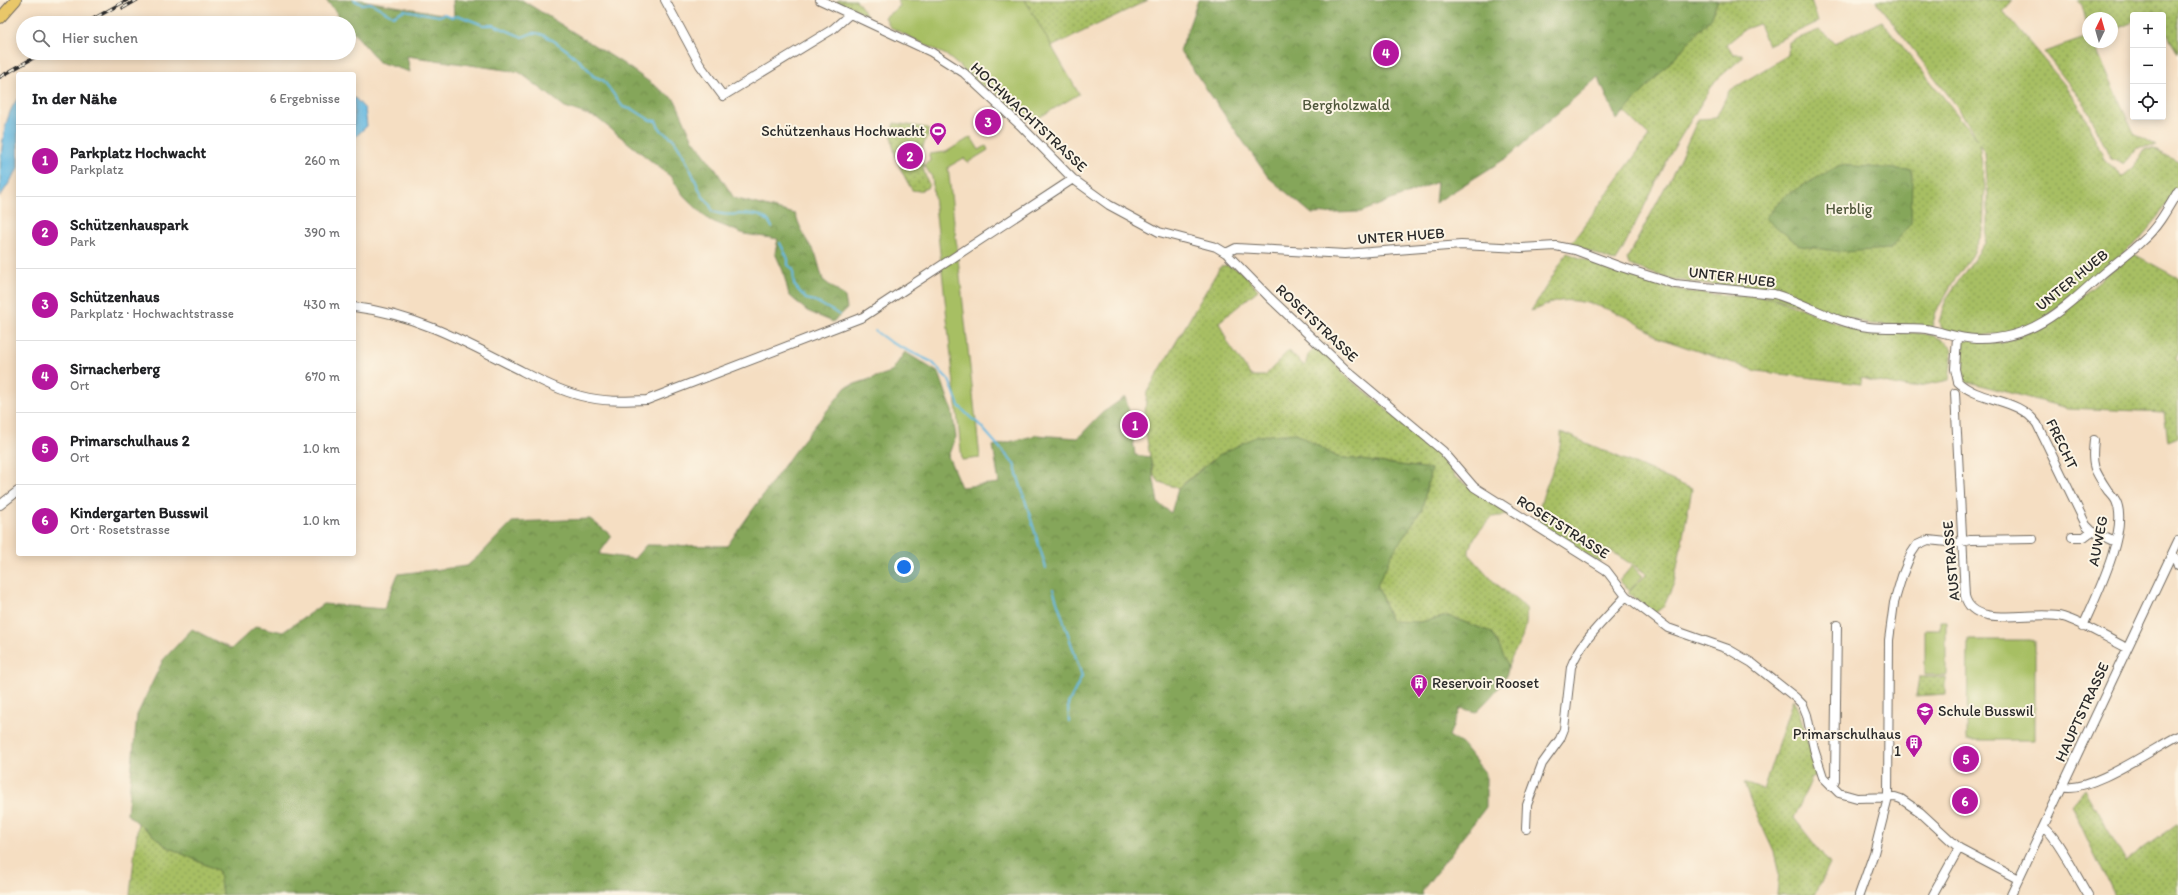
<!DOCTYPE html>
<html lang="de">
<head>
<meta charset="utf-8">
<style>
  :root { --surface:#fff; --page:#f6f6f6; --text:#202124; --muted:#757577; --line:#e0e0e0; --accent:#b5179e }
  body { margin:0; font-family:Itim,sans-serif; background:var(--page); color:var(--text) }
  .controls { position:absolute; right:12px; top:12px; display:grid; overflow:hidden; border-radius:4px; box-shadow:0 2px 10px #0003 }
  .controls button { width:36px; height:36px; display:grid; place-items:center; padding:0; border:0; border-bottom:1px solid var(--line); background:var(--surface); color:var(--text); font:20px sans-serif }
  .compass { position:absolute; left:2082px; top:12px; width:36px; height:36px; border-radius:50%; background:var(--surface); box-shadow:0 2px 10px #0003; rotate:5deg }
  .you { position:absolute; left:904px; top:567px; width:14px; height:14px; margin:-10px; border:3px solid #fff; border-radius:50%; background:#1a73e8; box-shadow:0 0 0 6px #1a73e833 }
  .badge { display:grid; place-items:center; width:26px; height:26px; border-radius:50%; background:var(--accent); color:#fff; font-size:13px; font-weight:700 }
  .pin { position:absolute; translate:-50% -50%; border:2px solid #fff; box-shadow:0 1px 4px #0006 }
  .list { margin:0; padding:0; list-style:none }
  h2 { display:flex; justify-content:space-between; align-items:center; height:52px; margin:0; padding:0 16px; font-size:17px }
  h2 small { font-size:13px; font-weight:400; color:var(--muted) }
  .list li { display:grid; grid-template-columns:26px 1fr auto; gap:12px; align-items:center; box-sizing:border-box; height:72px; padding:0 16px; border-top:1px solid var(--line) }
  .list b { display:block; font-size:15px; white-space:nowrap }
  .list p { margin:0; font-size:13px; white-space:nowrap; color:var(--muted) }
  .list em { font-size:13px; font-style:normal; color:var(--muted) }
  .icon { flex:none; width:22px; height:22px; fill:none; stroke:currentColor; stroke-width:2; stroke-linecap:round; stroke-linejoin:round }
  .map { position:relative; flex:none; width:2178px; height:895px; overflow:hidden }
  .search { position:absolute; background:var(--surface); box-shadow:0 2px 10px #0003; left:16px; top:16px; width:340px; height:44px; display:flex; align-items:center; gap:10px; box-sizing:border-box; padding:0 14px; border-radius:22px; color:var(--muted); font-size:15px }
  .panel { position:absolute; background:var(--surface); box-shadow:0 2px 10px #0003; left:16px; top:72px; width:340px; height:484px; border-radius:4px }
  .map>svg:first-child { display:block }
</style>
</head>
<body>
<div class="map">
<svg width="2178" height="895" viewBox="0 0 2178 895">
  <defs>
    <pattern id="grass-dots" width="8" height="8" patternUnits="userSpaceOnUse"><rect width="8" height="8" fill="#a7bf64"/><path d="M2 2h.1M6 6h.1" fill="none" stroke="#889b53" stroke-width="1.8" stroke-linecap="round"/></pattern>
    <pattern id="forest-crowns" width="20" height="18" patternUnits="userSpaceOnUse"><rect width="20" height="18" fill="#85a65a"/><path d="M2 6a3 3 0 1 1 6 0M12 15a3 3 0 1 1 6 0" fill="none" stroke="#6d874b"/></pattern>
  </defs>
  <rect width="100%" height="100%" fill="#fcf5e5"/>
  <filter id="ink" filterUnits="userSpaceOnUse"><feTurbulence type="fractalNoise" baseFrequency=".025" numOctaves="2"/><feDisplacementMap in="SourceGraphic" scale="8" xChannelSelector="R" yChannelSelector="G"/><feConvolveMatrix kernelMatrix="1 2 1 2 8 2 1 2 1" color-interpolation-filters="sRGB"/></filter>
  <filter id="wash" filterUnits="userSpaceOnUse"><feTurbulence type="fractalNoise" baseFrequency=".012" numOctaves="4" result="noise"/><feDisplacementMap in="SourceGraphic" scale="16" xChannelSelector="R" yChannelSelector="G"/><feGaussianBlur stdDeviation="0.9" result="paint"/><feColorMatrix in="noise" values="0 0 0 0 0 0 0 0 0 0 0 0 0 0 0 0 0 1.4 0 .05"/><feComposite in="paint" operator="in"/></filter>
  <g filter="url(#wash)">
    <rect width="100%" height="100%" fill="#f5dec2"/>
    <path fill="url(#grass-dots)" stroke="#697548" d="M 839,0 L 856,0 L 868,16 L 836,2 Z
      M 1025,0 L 1148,0 L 1051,47 Z
      M 1718,0 L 1811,0 L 1818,22 L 1768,45 L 1759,24 L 1745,29 L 1727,44 L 1733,54 L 1742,54 L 1742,58 L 1715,81 L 1672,151 L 1616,262 L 1571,244 L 1649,136 L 1624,112 L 1709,20 Z
      M 1877,0 L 2013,0 L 2003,11 L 2064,84 L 2082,110 L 2105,161 L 2122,177 L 2134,167 L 2145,149 L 2153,149 L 2178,162 L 2178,185 L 2159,216 L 2138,241 L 2042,321 L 2018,331 L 1969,337 L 1944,331 L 1939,322 L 1946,299 L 1985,243 L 1988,226 L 1988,193 L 1985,153 L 1979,143 L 1985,187 L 1983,231 L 1972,256 L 1953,282 L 1936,312 L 1932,327 L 1870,324 L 1735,287 L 1669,279 L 1629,265 L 1627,259 L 1679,161 L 1698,119 L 1716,118 L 1729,91 L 1788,55 L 1789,42 L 1819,30 L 1835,43 L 1882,21 L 1977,139 L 1959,109 L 1877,3 Z
      M 2076,0 L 2178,0 L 2178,54 L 2163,25 L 2163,15 L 2158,15 L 2155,11 L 2147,15 L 2133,15 L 2133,22 L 2112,31 L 2112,18 L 2088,18 L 2088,29 L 2082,5 Z
      M 2088,37 L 2088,42 L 2095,42 L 2099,56 L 2134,133 L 2156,146 L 2138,147 L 2123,164 L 2111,159 L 2086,106 L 2044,52 Z
      M 894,123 L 928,128 L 928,137 C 918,147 922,172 929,184 L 927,188 L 919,191 L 912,190 C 902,173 886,143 894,123 Z
      M 1567,253 C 1607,268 1648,284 1691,292 C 1718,297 1748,292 1775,299 C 1805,308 1834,324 1864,331 C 1890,336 1934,324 1953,349 L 1949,380 L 1908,388 L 1860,378 L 1861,384 L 1757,371 L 1659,338 C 1638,320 1589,297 1560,301 C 1551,302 1540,308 1531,311 Z
      M 2132,253 L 2178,278 L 2178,353 L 2176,360 L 2178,362 L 2178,437 L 2168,441 L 2164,412 L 2067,408 L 1961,380 L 1957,371 L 1962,339 L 2001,343 L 2047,325 Z
      M 1226,265 L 1242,271 L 1258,290 L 1219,322 L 1228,343 L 1251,376 L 1265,376 L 1288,351 L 1305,366 L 1308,355 L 1318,345 L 1348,378 L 1431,444 L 1444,458 L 1455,477 L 1510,515 L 1492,517 C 1484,526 1468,541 1469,554 L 1494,582 L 1526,608 C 1529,637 1517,642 1508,667 L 1491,632 L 1448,616 L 1420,622 L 1391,622 L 1377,585 L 1431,469 L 1337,457 L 1296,433 L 1219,455 L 1178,488 L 1159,482 L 1154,475 L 1150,457 L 1144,421 L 1147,392 L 1210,284 L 1220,267 Z
      M 1561,432 L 1692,489 L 1674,583 L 1664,606 L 1654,614 L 1628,593 L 1647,574 L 1609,550 L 1600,563 L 1539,525 C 1536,493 1563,462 1561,432 Z
      M 1919,677 L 1945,677 L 1945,694 L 1916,696 Z
      M 1793,699 C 1806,723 1807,751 1820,776 L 1812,778 L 1794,818 L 1830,864 L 1815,895 L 1777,895 L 1779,873 L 1774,852 L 1753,807 L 1744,783 L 1763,790 Z
      M 2084,789 L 2126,861 L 2178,823 L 2178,895 L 2114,895 L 2071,805 Z
      M 138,823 L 166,846 L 219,871 L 222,895 L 130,895 Z"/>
    <path fill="url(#forest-crowns)" stroke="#586842" d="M 326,0 L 360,0 L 448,15 L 454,18 L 453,0 L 522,0 L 624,64 L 675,100 L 692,138 L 716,170 L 734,198 L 795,214 L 804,236 L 816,255 L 823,280 L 845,297 L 847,309 L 833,322 L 807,311 L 789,295 L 783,271 L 775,253 L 778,239 L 744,234 L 709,220 L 684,196 L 670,176 L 597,118 L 565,107 L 519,72 L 407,56 L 410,72 L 379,62 L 349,27 L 349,23 L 345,23 Z
      M 1198,0 L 1718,0 L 1710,19 L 1617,120 L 1598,77 L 1508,157 L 1435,203 L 1437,182 L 1361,212 L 1312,214 L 1268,177 L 1180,51 Z
      M 1840,165 L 1912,170 L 1911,223 L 1890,249 L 1843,252 L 1800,246 L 1765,218 L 1786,195 Z
      M 905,352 L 939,373 L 952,410 L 956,437 L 948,456 L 961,487 L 999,483 L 993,446 L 1037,435 L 1078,438 L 1102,413 L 1125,397 L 1129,410 L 1135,455 L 1150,457 L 1158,503 L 1171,513 L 1178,489 L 1219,455 L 1257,436 L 1296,433 L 1337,457 L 1431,469 L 1422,509 L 1393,553 L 1377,585 L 1391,621 L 1420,622 L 1448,616 L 1491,632 C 1496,643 1505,655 1508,666 C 1510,679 1485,703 1476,712 L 1460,708 L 1449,736 L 1462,744 L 1486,774 L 1486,807 L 1422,891 L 1423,895 L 222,895 L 219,871 L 166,846 L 127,814 L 137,715 L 163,660 L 192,629 L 231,649 L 256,626 L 283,632 L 323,604 L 384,609 L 398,574 L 467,566 L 483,552 L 512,522 L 590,519 L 612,536 L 599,554 L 634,559 L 646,545 L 727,546 L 793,453 L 846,387 L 891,372 Z"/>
    <path fill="#a7bf64" stroke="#697548" d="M 897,0 L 1025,0 L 1079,94 L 1033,121 L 1025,118 L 988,86 L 984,87 L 946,55 L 890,27 L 885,17 L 900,6 Z
      M 971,137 L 979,150 L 986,146 L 988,150 L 967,163 L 964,158 L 948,167 L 980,458 L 962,460 L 932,177 L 924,165 L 930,161 L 929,154 L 946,152 Z
      M 1632,566 L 1643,576 L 1630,590 L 1619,581 Z
      M 1940,621 L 1946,621 L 1946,675 L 1925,675 L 1925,630 L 1940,630 Z
      M 1968,640 L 2035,640 L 2035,740 L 1967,740 Z"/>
    <path fill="#66bae2" stroke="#487286" d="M 354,97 L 365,109 L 367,126 L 354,138 Z
      M 18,98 L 18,169 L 0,197 C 0,167 0,121 18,98 Z"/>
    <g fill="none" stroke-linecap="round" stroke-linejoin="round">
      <path stroke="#66bae2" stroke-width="2" d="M 354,0 L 362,4 L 371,3 L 393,16 L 404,10 L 439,16 L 445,14 L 452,17 L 460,16 L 483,25 L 494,25 L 522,37 C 526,36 530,33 534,33 C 548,32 586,64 593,76 L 603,80 L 623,107 L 634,110 L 650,120 L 656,121 C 663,137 667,131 674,140 C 686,156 693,176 701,193 C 704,201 709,198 712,211 C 729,221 762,204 772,227
        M 780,243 L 788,259 L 788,265 L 793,269 L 794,285 L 806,299 L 815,301 L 840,315
        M 875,331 L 890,342 L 932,362 L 949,380 L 959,406 L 971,418 L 978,423 L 1014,464 L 1046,568
        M 1053,589 L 1082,676 L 1068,704 L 1069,722"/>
    </g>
  </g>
  <g filter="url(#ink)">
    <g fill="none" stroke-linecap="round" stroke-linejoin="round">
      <defs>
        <path id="minor" d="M 665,0 L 700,65 L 723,96 L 833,29 L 850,14
          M 820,0 L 931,52 L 964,73 L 1020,125 L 1073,179 L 1109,205 L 1159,232 L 1216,247 L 1226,253 L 1270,298 L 1345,369 L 1443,451 L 1474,487 L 1606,570 L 1626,596 L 1668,628 L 1728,649 L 1752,663 L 1796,698 L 1803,705 L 1807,715 L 1814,749 L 1823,777 L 1839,793 L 1857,798 L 1895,797 L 1901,799 L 1920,812 L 1959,848 L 2018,879
          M 1226,253 L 1236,248 L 1345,254 L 1461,245 L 1521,248 L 1556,246 L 1575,250 L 1621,267 L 1675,284 L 1774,294 C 1806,303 1835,323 1868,327 C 1887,329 1906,327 1926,329 C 1943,332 1958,338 1976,339 C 2031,341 2064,309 2101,275 C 2115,263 2130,253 2143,240 C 2158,227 2168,208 2178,191
          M 354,307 C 413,314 460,339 512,366 C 534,377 557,390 581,396 C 603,402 625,401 647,400 L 863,317 L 1073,179
          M 1957,337 L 1955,369 L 1958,382 C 1981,403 2018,397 2037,424 L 2086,525 L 2092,531 L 2115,542
          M 1955,393 L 1965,596 C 1973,631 2036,609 2063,617 C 2081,622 2109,639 2127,648
          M 0,505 L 18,491
          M 2072,537 L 2084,537 L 2092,531
          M 2172,554 L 2176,559 L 2178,565
          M 2083,626 C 2095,599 2130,529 2116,501 C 2114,497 2111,494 2108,491 C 2094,470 2091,466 2094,440
          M 2062,786 C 2087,795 2154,748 2178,736
          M 1832,787 L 1835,781 L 1837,625
          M 2043,827 C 2055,832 2079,881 2088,895
          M 1526,829 L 1527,805 L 1542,764 L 1560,739 L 1564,729 L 1571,667 C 1581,640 1608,617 1626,596
          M 1859,895 L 1874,853 L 1888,798 L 1889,640 L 1894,603 L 1902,576 L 1911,554 L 1917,545 L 1928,540 L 1957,543 L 1970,540 L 2033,539
          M 1933,895 L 1959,848
          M 2011,895 L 2178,541"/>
        <path id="major" d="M 0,18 L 16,0"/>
      </defs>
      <use href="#minor" stroke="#726a60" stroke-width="10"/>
      <use href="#major" stroke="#726a60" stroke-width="12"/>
      <use href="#minor" stroke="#fff" stroke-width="8"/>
      <use href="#major" stroke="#e9c769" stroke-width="10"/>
      <defs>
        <path id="rail" d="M 123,8 L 137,0
          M 86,23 L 127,0
          M 0,77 L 42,53"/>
      </defs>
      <use href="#rail" stroke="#2b2b2b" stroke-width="3.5"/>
      <use href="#rail" stroke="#fcf5e5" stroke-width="2" stroke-dasharray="6" stroke-linecap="butt"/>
    </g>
  </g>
  <defs>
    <symbol id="stadium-pin" viewBox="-11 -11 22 30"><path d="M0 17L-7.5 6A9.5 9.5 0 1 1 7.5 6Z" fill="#b5179e" stroke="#fcf5e5"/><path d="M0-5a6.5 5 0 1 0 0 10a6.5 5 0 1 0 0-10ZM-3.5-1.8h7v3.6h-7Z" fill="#fff"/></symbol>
    <symbol id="building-pin" viewBox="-11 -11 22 30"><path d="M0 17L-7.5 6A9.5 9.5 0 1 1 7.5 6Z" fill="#b5179e" stroke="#fcf5e5"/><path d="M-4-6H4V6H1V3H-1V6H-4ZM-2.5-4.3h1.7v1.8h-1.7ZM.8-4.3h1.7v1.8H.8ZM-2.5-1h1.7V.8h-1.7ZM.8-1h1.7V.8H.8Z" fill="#fff"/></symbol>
    <symbol id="school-pin" viewBox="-11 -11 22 30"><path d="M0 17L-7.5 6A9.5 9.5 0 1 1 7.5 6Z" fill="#b5179e" stroke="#fcf5e5"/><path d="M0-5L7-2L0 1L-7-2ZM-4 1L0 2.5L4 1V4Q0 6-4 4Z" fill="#fff"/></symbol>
  </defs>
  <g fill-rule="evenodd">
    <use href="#stadium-pin" x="928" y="121" width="20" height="27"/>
    <use href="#building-pin" x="1409" y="673" width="20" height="27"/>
    <use href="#school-pin" x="1915" y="701" width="20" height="27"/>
    <use href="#building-pin" x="1904" y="733" width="20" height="27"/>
  </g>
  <g text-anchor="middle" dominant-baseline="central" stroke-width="4" stroke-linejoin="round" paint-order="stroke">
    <g font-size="15" fill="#50573c" stroke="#fcf5e5">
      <text x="1346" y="105">Bergholzwald</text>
      <text x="1849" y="209">Herblig</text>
    </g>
    <g font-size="15" fill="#2b2b2b" stroke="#fcf5e5">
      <text transform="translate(1029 117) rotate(43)">HOCHWACHTSTRASSE</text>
      <text transform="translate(1401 236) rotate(-4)">UNTER HUEB</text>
      <text transform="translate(1732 277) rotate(7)">UNTER HUEB</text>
      <text transform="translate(2072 280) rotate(-39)">UNTER HUEB</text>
      <text transform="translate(1317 323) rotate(43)">ROSETSTRASSE</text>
      <text transform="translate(2062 444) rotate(64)">FRECHT</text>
      <text transform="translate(1563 527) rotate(32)">ROSETSTRASSE</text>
      <text transform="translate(2098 541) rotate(-79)">AUWEG</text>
      <text transform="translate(1951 561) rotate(-95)">AUSTRASSE</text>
      <text transform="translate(2082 712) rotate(-65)">HAUPTSTRASSE</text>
    </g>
    <g font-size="15" fill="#2b2b2b" stroke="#fcf5e5" text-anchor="end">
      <text x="925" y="131">Schützenhaus Hochwacht</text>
      <text x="1432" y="683" text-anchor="start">Reservoir Rooset</text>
      <text x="1938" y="711" text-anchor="start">Schule Busswil</text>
      <text x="1901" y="734">Primarschulhaus<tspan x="1901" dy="17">1</tspan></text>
    </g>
  </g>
</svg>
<div class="controls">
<button>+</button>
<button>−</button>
<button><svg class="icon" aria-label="locate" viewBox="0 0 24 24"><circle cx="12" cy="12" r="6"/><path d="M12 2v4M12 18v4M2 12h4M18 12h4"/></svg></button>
</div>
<svg class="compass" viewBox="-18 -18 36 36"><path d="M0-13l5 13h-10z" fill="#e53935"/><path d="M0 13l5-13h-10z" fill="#757577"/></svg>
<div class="you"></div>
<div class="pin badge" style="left:1135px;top:425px">1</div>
<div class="pin badge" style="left:910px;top:156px">2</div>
<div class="pin badge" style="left:988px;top:122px">3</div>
<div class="pin badge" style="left:1386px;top:53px">4</div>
<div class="pin badge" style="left:1966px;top:759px">5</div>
<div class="pin badge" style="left:1965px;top:801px">6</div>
<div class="search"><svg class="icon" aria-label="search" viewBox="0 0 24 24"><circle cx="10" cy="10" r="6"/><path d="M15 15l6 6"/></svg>Hier suchen</div>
<section class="panel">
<h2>In der Nähe<small>6 Ergebnisse</small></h2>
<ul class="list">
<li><span class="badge">1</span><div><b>Parkplatz Hochwacht</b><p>Parkplatz</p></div><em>260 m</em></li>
<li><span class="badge">2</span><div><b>Schützenhauspark</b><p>Park</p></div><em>390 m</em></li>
<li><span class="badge">3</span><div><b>Schützenhaus</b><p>Parkplatz · Hochwachtstrasse</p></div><em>430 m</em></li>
<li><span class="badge">4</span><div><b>Sirnacherberg</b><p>Ort</p></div><em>670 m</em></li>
<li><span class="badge">5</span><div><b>Primarschulhaus 2</b><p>Ort</p></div><em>1.0 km</em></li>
<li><span class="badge">6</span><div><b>Kindergarten Busswil</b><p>Ort · Rosetstrasse</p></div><em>1.0 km</em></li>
</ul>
</section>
</div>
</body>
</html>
